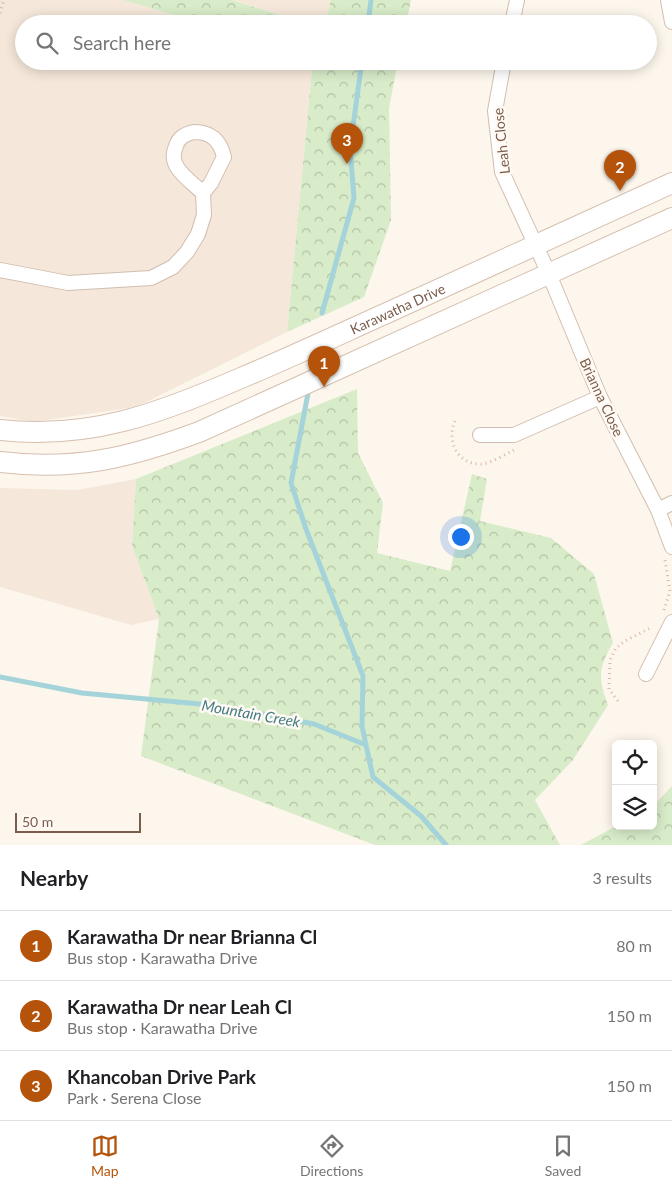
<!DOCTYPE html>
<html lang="en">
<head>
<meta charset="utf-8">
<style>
  :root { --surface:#fff; --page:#f6f6f6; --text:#202124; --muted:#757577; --line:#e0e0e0; --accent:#b45309 }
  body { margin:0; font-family:Lato,sans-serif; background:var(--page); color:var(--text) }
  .controls { position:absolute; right:15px; bottom:15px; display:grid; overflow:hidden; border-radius:8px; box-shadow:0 2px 12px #0003 }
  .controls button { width:45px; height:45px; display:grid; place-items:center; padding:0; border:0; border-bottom:1px solid var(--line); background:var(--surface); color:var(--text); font:25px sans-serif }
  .scale { position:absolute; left:15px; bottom:12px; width:126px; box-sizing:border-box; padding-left:5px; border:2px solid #7a5c4d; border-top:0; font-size:14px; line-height:18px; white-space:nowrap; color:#7a5c4d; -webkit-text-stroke:4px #fffaf3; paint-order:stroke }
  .you { position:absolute; left:460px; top:536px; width:18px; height:18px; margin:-12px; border:4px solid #fff; border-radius:50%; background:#1a73e8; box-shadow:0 0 0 8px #1a73e833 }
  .badge { display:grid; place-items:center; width:32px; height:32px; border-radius:50%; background:var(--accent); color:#fff; font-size:16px; font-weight:700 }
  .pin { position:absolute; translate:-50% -41px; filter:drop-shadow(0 1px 2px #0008) }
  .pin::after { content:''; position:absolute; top:26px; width:18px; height:15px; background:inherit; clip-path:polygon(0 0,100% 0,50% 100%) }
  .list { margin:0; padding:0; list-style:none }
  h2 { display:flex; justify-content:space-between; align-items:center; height:65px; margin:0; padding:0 20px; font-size:21px }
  h2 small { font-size:16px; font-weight:400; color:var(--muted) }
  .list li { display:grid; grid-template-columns:32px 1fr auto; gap:15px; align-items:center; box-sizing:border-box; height:70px; padding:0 20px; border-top:1px solid var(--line) }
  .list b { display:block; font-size:19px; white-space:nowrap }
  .list p { margin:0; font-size:16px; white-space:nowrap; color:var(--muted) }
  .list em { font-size:16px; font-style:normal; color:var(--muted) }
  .icon { flex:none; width:28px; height:28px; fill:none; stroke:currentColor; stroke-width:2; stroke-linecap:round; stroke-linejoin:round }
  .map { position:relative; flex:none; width:672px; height:845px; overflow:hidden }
  .search { position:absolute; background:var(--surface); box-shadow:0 2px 12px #0003; left:15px; right:15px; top:15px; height:55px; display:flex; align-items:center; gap:12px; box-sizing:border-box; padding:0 18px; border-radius:28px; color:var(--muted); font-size:19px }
  .sheet { height:275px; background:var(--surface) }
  nav { display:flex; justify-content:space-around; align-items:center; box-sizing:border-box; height:70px; border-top:1px solid var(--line); background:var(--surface); font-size:14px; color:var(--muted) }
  nav a { display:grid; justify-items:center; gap:2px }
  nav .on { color:var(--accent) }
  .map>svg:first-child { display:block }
</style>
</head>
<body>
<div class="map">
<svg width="672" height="845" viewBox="0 0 672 845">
  <defs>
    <pattern id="forest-crowns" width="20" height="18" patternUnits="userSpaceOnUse" patternTransform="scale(1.25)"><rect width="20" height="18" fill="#d8ecc9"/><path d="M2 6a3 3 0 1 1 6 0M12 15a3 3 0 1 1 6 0" fill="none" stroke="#b4c2a5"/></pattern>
  </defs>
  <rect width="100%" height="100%" fill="#fdf6ec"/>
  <path fill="#f5e8da" d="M 0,0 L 123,0 L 205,24 L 24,24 L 24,61 L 296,61 L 312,68 L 287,332 L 136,407 L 33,422 L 0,416 Z
    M 231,0 L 331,0 L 325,24 L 310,24 Z
    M 136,479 L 132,546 L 159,619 L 131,625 L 0,587 L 0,488 L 77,490 Z"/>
  <path fill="url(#forest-crowns)" d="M 123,0 L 231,0 L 310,24 L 205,24 Z
    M 331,0 L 411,0 L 406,24 L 325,24 Z
    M 296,61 L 398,61 L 389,108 L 391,220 L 364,297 L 287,332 L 312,69 Z
    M 357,389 L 358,453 L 383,503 L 377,553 L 450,571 L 472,474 L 487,479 L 480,521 L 551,538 L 594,574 L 613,643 C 598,668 598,678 608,705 L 573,760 L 535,800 L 560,845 L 375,845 L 141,756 L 159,619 L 132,546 L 136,479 Z
    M 672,786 L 672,845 L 581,845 L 616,826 L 653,826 L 653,806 Z"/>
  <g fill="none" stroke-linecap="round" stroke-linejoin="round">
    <path stroke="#a5d3da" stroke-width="5" d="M 368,24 L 371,0
      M 322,313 L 354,198 L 350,148 L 362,61
      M 311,374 L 315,351
      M 309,388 L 291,483 L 306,529 L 363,676 L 362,726 L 366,745
      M 0,677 L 82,693 L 221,706 L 314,724 L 366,745 L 373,777 L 421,816 L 446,845"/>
    <defs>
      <path id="street" d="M 668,0 L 672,22
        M 512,24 L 517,0
        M 504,61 L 495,111 L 502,172 L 549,274 L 600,397 L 658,510 L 672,547
        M 194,132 C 211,132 220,140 224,157 L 211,183 L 203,193 C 190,180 166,167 176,146 C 179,137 185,134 194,132 Z
        M 0,270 L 68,283 L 151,278 L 173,267 L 187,252 L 198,234 L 204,215 L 203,193
        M 480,435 L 514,435 L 600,397
        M 658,510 L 672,503
        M 646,674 L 672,622"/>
      <g id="secondary">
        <path id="s1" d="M 0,430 C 90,440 160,413 241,378 C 291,357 340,334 389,312 C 483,269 578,226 672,183"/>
        <path d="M 0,462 C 75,471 129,458 199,432 L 672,218"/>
      </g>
    </defs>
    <use href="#street" stroke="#d1beb0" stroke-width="16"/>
    <use href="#secondary" stroke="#d6c0b0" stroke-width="22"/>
    <path stroke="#d9b8a5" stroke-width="3" stroke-dasharray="1 4" stroke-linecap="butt" d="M 0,13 L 4,0
      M 455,421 C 446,441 458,465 481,464 C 492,463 504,455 514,450
      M 664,610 L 670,591 L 665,560
      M 618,701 L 609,689 L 610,660 L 616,648 L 625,641 L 652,627"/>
    <use href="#street" stroke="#fff" stroke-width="14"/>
    <use href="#secondary" stroke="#fff" stroke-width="20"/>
  </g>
  <g text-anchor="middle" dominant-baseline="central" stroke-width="5" stroke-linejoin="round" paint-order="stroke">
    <g font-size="14" fill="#7a5c4d" stroke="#fffaf3">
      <text transform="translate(501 141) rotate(-96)">Leah Close</text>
      <text stroke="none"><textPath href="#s1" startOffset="421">Karawatha Drive</textPath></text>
      <text transform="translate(602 397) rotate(65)">Brianna Close</text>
    </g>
    <g font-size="15" font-style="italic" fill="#437c86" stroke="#fffaf3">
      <text transform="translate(251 713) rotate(10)">Mountain Creek</text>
    </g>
  </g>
</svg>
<div class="controls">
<button><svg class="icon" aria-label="locate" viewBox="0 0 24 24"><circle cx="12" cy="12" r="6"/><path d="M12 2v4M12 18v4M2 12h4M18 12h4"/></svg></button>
<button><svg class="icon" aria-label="layers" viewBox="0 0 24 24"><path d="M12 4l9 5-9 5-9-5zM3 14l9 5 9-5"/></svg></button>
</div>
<div class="scale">50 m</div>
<div class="you"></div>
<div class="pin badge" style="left:324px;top:387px">1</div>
<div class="pin badge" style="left:620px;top:191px">2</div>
<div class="pin badge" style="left:347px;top:164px">3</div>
<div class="search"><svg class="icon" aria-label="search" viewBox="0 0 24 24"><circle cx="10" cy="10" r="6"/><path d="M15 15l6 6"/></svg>Search here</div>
</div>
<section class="sheet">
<h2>Nearby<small>3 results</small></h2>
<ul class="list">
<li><span class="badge">1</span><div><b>Karawatha Dr near Brianna Cl</b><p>Bus stop · Karawatha Drive</p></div><em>80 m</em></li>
<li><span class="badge">2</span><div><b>Karawatha Dr near Leah Cl</b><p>Bus stop · Karawatha Drive</p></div><em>150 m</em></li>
<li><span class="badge">3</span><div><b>Khancoban Drive Park</b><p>Park · Serena Close</p></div><em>150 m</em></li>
</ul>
</section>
<nav>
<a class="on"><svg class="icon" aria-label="map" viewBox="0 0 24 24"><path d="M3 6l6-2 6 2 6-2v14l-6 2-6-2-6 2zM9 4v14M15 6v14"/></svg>Map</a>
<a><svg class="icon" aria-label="directions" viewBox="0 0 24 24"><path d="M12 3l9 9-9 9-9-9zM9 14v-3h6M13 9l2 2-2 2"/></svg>Directions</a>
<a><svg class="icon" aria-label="saved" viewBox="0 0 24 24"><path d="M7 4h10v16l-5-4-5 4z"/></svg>Saved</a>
</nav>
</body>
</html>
